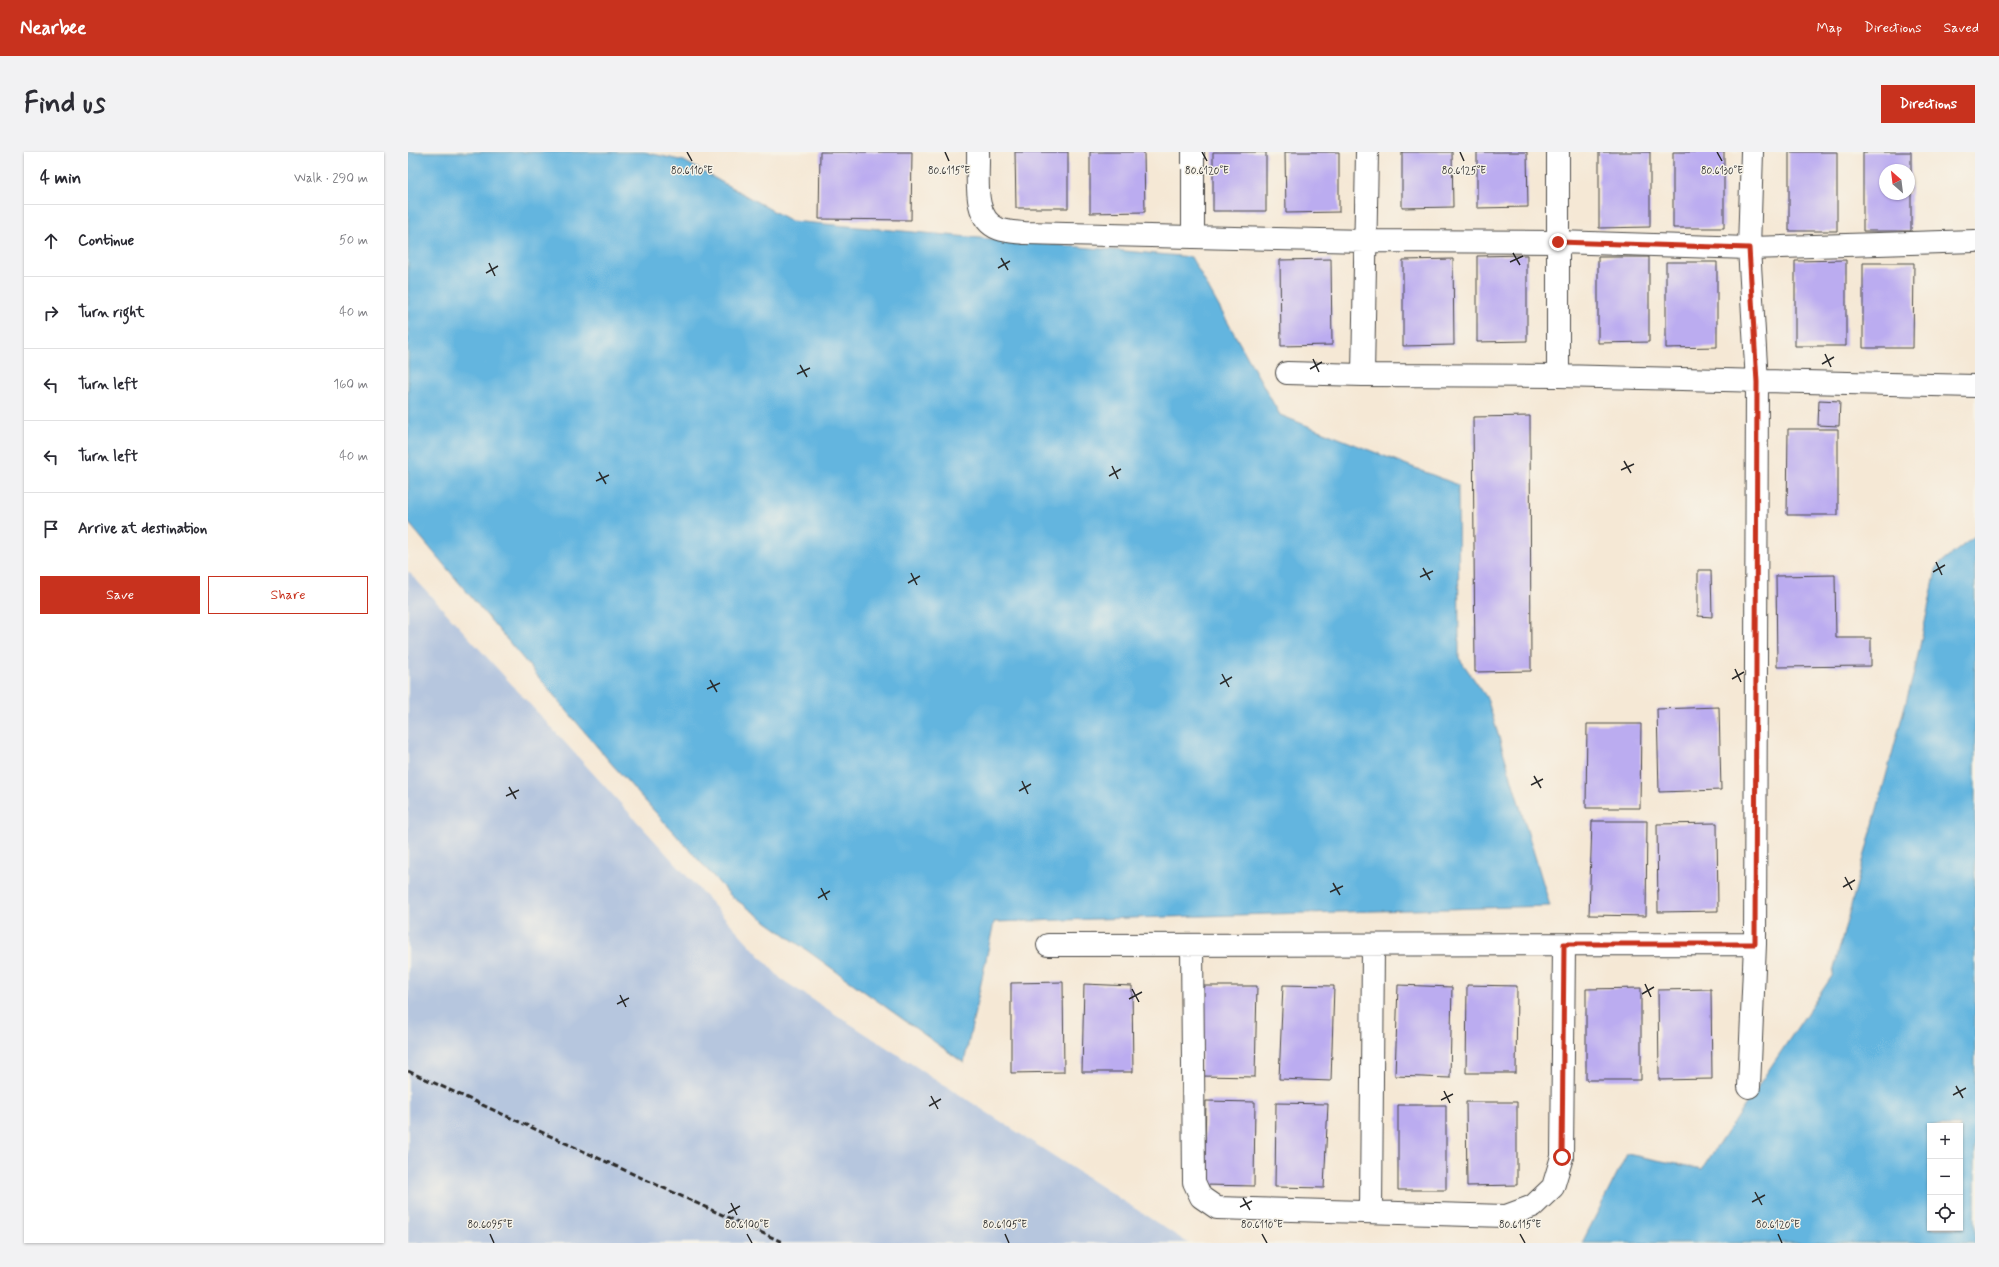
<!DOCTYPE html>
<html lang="en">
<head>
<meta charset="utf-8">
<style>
  :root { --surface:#fff; --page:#f2f2f3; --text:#2b2b33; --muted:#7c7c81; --line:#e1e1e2; --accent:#c8321e }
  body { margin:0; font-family:Mynerve,sans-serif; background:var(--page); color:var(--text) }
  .controls { position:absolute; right:12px; bottom:12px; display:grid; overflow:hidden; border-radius:0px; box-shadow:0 1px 3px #0004 }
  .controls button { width:36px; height:36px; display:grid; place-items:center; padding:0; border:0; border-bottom:1px solid var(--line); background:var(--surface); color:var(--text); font:20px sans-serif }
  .compass { position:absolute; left:1471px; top:12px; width:36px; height:36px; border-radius:50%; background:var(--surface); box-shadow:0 1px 3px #0004; rotate:332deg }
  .stop { position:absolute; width:12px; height:12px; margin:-9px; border:3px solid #c8321e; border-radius:50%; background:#fff }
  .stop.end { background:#c8321e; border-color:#fff; box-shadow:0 1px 4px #0008 }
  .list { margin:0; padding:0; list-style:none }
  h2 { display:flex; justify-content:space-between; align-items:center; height:52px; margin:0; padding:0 16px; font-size:17px }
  h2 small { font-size:13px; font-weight:400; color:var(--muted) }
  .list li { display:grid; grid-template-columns:26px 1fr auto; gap:12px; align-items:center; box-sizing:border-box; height:72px; padding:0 16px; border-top:1px solid var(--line) }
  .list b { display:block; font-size:15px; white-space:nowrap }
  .list em { font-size:13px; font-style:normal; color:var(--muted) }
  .actions { display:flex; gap:8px; padding:12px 16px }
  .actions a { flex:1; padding:9px 0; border:1px solid var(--accent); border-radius:0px; text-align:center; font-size:14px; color:var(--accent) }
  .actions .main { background:var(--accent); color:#fff }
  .icon { flex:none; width:22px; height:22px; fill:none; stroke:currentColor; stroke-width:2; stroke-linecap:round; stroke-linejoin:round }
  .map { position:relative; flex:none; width:1567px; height:1091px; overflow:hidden; border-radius:0px }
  header { display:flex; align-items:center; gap:24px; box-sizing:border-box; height:56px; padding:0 20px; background:var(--accent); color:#fff }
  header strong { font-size:19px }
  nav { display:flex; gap:22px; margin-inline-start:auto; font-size:14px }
  .intro { display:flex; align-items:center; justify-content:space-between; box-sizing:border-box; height:96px; padding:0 24px }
  h1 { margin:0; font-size:28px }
  .button { padding:10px 18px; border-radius:0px; background:var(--accent); color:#fff; font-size:14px; font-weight:700 }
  main { display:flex; gap:24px; padding:0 24px }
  aside { flex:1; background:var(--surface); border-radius:0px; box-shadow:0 1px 3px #0004 }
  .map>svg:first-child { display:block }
</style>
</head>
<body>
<header>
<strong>Nearbee</strong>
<nav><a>Map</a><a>Directions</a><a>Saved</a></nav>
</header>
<div class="intro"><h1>Find us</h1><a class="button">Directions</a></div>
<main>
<aside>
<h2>4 min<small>Walk · 290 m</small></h2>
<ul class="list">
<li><svg class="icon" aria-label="ahead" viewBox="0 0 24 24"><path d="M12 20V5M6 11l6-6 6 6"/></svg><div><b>Continue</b></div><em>50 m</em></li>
<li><svg class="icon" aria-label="right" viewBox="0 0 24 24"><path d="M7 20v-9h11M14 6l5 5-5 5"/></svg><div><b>Turn right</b></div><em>40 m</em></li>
<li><svg class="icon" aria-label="left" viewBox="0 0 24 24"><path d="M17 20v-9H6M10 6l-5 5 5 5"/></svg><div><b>Turn left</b></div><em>160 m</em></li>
<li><svg class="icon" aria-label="left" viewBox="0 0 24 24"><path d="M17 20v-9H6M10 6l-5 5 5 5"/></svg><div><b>Turn left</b></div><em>40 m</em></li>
<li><svg class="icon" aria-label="arrive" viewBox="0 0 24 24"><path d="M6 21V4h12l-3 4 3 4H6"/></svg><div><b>Arrive at destination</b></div></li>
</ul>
<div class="actions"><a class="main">Save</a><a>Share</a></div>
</aside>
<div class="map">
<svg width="1567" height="1091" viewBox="0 0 1567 1091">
  <rect width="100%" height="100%" fill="#f7f3e8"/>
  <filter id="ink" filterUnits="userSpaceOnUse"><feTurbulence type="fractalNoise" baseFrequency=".025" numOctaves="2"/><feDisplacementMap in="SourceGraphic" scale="8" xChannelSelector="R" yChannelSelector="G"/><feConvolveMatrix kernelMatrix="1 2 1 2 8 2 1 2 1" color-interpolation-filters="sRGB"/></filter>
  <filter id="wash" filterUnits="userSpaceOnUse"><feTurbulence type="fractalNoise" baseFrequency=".012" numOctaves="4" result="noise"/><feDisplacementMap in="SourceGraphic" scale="16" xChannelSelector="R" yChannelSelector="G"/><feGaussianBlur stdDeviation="0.9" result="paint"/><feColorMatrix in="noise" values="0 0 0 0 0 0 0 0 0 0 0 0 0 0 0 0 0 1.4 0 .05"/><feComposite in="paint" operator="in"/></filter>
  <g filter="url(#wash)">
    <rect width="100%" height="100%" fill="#f5e8d5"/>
    <path fill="#b6c6de" d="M 0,419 L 373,827 L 780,1091 L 0,1091 Z"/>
    <path fill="#64b5df" stroke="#487085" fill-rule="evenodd" d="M 0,0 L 236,0 L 276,9 L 383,69 L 783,105 L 872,263 L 1050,333 L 1051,506 L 1079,546 L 1142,754 L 586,770 L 556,911 L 323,744 L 202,610 L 0,370 Z
      M 1567,384 L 1567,1091 L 1174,1091 L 1219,1002 L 1294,1017 L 1424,824 L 1507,517 L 1529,414 ZM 1522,974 L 1552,974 L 1552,1076 L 1522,1076 Z"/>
    <g id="blocks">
      <path fill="#bbacf0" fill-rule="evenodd" d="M 412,0 L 504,0 L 503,68 L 411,67 Z
        M 607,0 L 660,0 L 660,56 L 608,56 Z
        M 682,0 L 736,0 L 737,60 L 682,61 Z
        M 805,0 L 858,0 L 858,59 L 805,59 Z
        M 877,0 L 931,0 L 931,60 L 878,61 Z
        M 994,0 L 1044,0 L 1045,55 L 994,56 Z
        M 1069,0 L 1119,0 L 1120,55 L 1069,56 Z
        M 1191,0 L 1242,0 L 1242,75 L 1191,76 Z
        M 1265,0 L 1316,0 L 1316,76 L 1265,76 Z
        M 1381,0 L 1429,0 L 1429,79 L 1381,79 Z
        M 1455,0 L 1503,0 L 1503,79 L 1455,79 ZM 1477,18 L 1501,18 L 1501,42 L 1477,42 Z
        M 1119,103 L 1119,189 L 1069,190 L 1069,104 Z
        M 1190,105 L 1241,105 L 1241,190 L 1190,191 Z
        M 923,107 L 924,193 L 873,194 L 872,108 Z
        M 1045,107 L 1046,193 L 995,194 L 995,108 Z
        M 1438,108 L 1438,194 L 1387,194 L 1387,109 Z
        M 1258,110 L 1309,110 L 1309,195 L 1258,196 Z
        M 1455,111 L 1506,111 L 1505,196 L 1455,196 Z
        M 1411,248 L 1432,249 L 1431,274 L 1410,273 Z
        M 1122,264 L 1123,519 L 1067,520 L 1065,265 Z
        M 1380,277 L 1430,277 L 1430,363 L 1379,363 Z
        M 1290,418 L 1303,418 L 1304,465 L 1290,464 Z
        M 1427,423 L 1428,486 L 1463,486 L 1463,514 L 1369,515 L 1368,424 Z
        M 1311,555 L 1313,638 L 1251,640 L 1249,557 Z
        M 1179,572 L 1233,572 L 1232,656 L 1178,656 Z
        M 1184,669 L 1239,669 L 1238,764 L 1181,763 Z
        M 1309,671 L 1310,759 L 1250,760 L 1249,672 Z
        M 655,830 L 656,920 L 603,921 L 603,831 Z
        M 676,832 L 724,834 L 725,920 L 674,920 Z
        M 875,833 L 926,834 L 923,929 L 871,927 Z
        M 990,833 L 1044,835 L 1042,926 L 987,924 Z
        M 1059,833 L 1109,834 L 1108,921 L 1058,921 Z
        M 796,834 L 849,834 L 847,925 L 793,924 Z
        M 1233,836 L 1233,928 L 1178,928 L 1178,837 Z
        M 1303,837 L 1304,927 L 1251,928 L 1250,838 Z
        M 798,949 L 847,950 L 846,1034 L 796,1033 Z
        M 1058,950 L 1109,950 L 1109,1033 L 1059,1034 Z
        M 868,951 L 920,952 L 916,1036 L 867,1035 Z
        M 990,953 L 1038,953 L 1038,1038 L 990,1038 Z"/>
    </g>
  </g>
  <g filter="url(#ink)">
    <use href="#blocks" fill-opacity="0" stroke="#494744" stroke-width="1"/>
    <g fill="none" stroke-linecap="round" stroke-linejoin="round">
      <defs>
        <path id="minor" d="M 570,0 C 571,23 563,67 591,77 C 599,80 608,80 616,81 L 957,89 L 1150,90 L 1341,96 L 1567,89
          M 785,0 L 785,85
          M 879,221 L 955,223 L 1150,224 L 1567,234
          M 955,223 L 959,0
          M 1150,224 L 1150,0
          M 640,793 L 1347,792
          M 784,793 L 786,1030 L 793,1045 L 809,1056 L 1098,1064 L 1125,1054 L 1145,1035 L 1154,1005 L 1156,793
          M 1341,935 L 1347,792 L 1349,230 L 1341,96 L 1344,0
          M 963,1060 L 965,793"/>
      </defs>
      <use href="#minor" stroke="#494744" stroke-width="24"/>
      <use href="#minor" stroke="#fff" stroke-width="22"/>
      <path stroke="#2b2b2b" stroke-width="3" stroke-dasharray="6 3" stroke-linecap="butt" d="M 0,919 L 376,1091"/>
    </g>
  </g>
  <g fill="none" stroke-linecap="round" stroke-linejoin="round" filter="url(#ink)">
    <path stroke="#c8321e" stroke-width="5" d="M 1150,90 L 1341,96 L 1349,230 L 1347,792 L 1156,792 L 1154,1005"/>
  </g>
  <path fill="none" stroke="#2b2b2b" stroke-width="1.5" d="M 279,0 L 284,9M 537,0 L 541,9M 794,0 L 799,9M 1052,0 L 1056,9M 1309,0 L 1314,9M 1105,101 L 1112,113M 593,106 L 600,118M 1102,110 L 1115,104M 81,111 L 87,124M 590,116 L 602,109M 78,121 L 90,114M 1417,202 L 1423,215M 905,207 L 911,220M 1414,212 L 1426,205M 392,213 L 399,225M 902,217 L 914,210M 389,222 L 402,216M 1216,309 L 1223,321M 704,314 L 710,327M 1213,318 L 1226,312M 191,320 L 198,332M 701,324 L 713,317M 188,329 L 201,323M 1528,410 L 1534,423M 1015,416 L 1022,428M 1525,420 L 1537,413M 503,421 L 509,433M 1012,425 L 1025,419M 500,431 L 512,424M 1327,517 L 1333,530M 814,522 L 821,535M 1324,527 L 1336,520M 302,528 L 309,540M 812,532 L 824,525M 299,537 L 312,531M 1126,624 L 1133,636M 614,629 L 620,642M 1123,633 L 1135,627M 101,635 L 108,647M 611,639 L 623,632M 98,644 L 111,638M 1437,725 L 1444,738M 925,731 L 932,743M 1435,735 L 1447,728M 413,736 L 419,748M 922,740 L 935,734M 410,746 L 422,739M 1237,832 L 1243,845M 724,837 L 731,850M 1234,842 L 1246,835M 212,843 L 218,855M 721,847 L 734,840M 209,852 L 221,846M 1548,934 L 1555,946M 1036,939 L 1042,951M 1545,943 L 1558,936M 523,944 L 530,957M 1033,948 L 1045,942M 521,954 L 533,947M 1347,1040 L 1354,1053M 835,1046 L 842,1058M 1344,1050 L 1357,1043M 323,1051 L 329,1063M 832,1055 L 844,1049M 320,1061 L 332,1054M 82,1082 L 86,1091M 339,1082 L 344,1091M 597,1082 L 601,1091M 854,1082 L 859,1091M 1112,1082 L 1117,1091M 1370,1082 L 1374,1091"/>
  <g font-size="10" text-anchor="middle" fill="#2b2b2b" stroke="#f7f3e8" stroke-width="3" stroke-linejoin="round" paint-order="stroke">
    <text x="284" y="22">80.6110°E</text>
    <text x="541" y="22">80.6115°E</text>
    <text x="799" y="22">80.6120°E</text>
    <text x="1056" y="22">80.6125°E</text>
    <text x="1314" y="22">80.6130°E</text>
    <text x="82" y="1076">80.6095°E</text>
    <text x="339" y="1076">80.6100°E</text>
    <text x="597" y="1076">80.6105°E</text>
    <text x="854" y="1076">80.6110°E</text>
    <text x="1112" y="1076">80.6115°E</text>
    <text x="1370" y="1076">80.6120°E</text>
  </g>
</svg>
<div class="controls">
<button>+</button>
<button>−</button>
<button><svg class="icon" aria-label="locate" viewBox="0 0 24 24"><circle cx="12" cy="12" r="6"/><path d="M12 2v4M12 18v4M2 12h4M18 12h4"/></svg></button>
</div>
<svg class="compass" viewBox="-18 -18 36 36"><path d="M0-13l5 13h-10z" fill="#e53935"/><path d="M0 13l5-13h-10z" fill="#7c7c81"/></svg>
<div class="stop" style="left:1154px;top:1005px"></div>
<div class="stop end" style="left:1150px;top:90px"></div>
</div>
</main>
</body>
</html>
